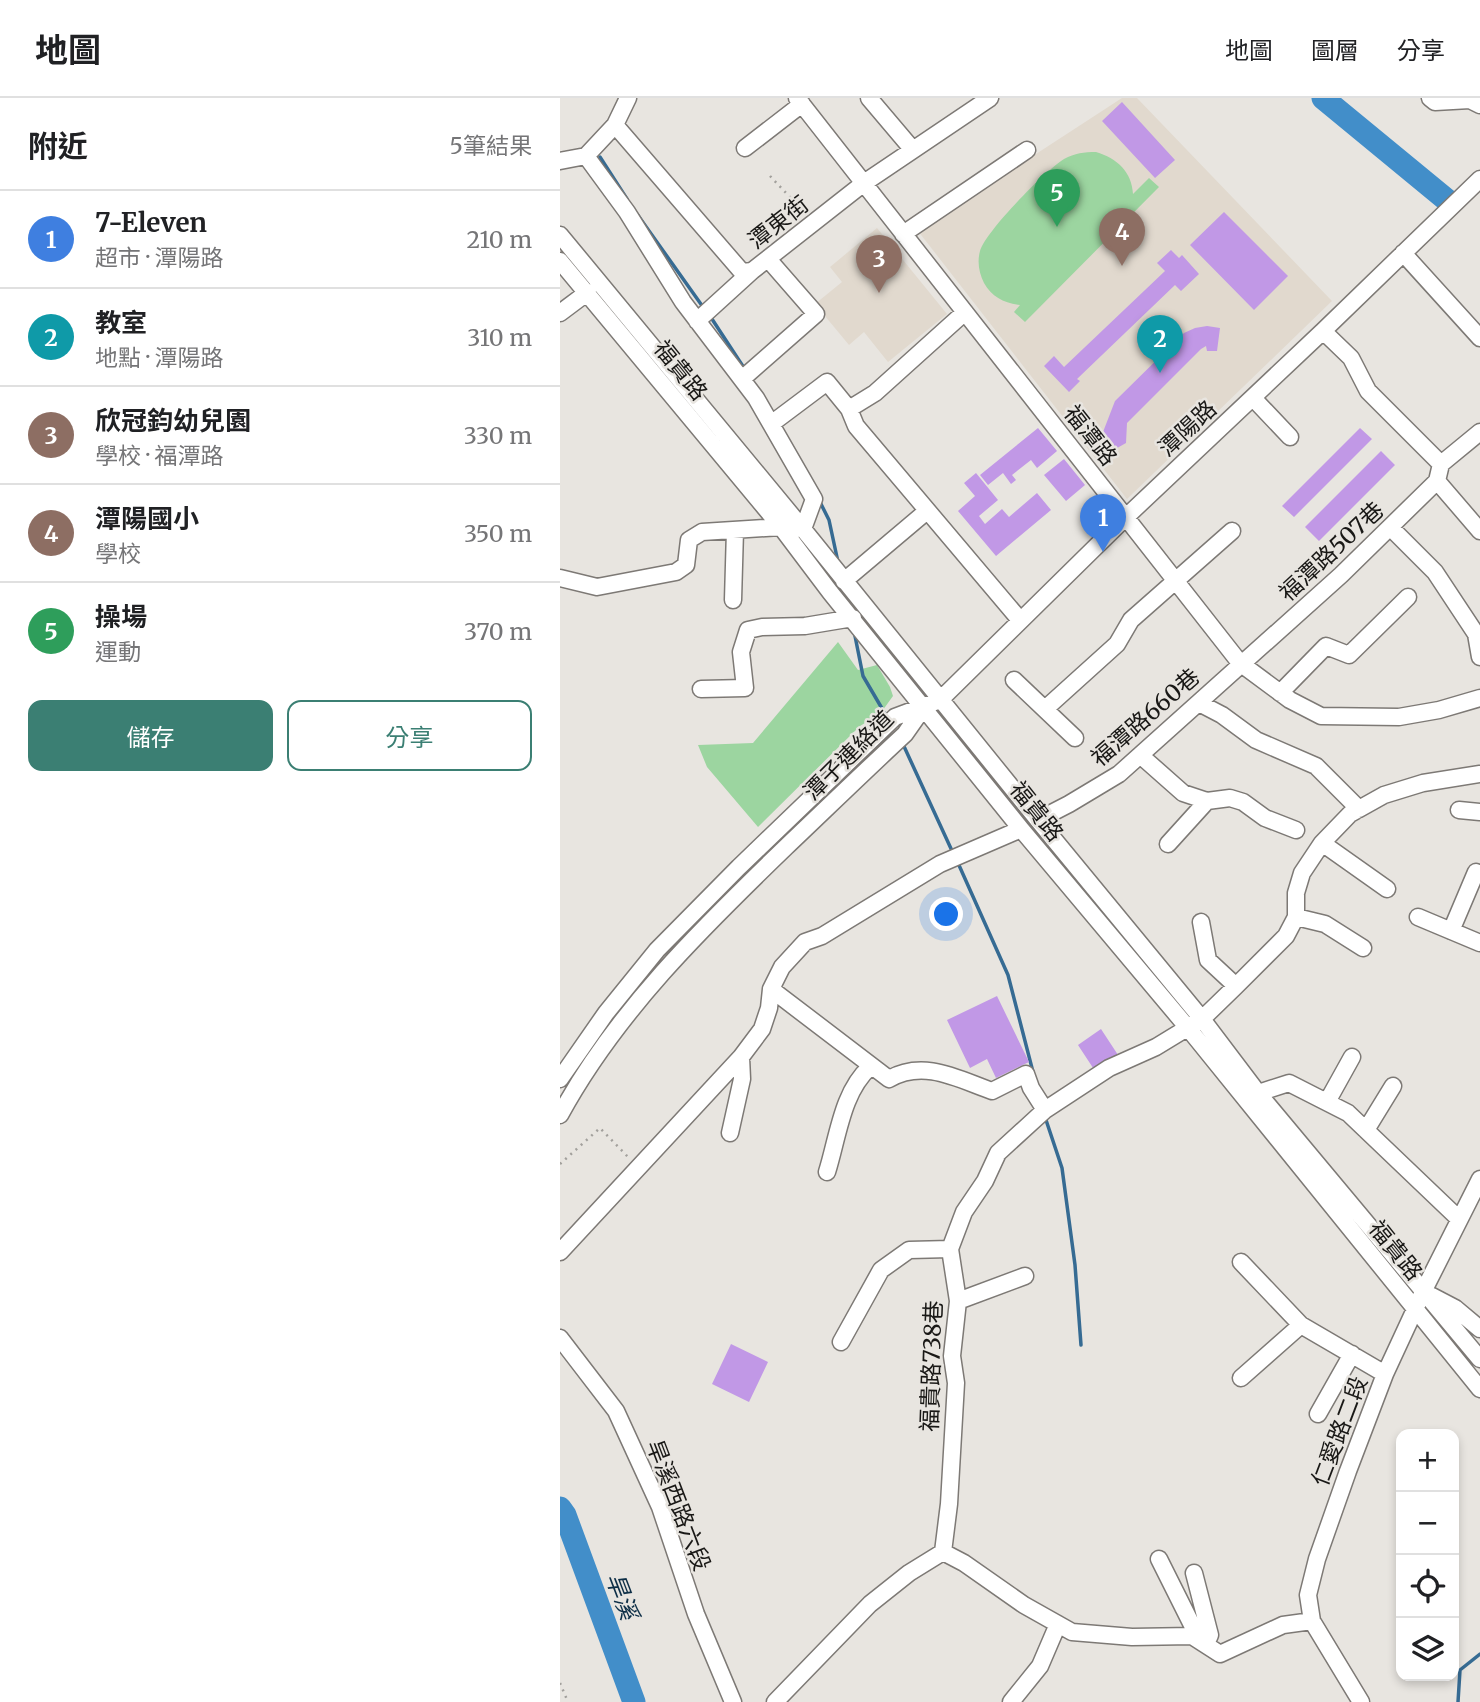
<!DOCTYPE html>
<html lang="zh-TW">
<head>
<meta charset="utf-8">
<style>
  :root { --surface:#fff; --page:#f2f2f2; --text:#202124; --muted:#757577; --line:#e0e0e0; --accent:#3b7f73 }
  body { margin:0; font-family:Merriweather,"Noto Sans TC",serif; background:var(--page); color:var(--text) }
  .controls { position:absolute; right:21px; bottom:21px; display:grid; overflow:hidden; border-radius:14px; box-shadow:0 4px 10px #0003 }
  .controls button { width:63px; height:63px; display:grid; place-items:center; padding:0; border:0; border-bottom:2px solid var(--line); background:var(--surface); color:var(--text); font:35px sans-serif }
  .you { position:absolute; left:387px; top:817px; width:24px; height:24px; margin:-18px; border:5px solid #fff; border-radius:50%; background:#1a73e8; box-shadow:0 0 0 10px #1a73e833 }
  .badge { display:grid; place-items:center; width:46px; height:46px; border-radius:50%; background:var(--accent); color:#fff; font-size:23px; font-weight:700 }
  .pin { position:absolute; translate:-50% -58px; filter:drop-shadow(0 2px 4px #0008) }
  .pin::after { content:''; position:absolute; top:37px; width:24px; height:21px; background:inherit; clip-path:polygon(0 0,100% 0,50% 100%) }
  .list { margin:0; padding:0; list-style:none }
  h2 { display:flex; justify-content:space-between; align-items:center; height:91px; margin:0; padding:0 28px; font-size:30px }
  h2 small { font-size:23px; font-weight:400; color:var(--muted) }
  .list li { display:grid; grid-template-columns:46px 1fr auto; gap:21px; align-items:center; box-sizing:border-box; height:98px; padding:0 28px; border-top:2px solid var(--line) }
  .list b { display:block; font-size:26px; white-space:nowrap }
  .list p { margin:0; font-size:23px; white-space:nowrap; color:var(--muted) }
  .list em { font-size:23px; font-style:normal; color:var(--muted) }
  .actions { display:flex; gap:14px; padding:21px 28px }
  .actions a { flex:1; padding:16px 0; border:2px solid var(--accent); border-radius:14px; text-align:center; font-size:24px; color:var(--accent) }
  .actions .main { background:var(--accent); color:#fff }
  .icon { flex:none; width:38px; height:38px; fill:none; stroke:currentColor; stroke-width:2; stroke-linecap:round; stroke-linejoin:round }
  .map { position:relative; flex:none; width:920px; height:1604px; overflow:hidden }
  header { display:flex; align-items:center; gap:42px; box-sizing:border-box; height:98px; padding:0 35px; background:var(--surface); border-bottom:2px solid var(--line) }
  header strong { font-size:33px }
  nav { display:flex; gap:38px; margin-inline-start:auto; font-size:24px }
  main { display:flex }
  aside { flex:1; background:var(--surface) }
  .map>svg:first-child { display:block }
</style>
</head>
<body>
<header>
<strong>地圖</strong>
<nav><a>地圖</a><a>圖層</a><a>分享</a></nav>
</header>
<main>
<aside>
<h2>附近<small>5筆結果</small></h2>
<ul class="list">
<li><span class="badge" style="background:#3f7fe0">1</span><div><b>7-Eleven</b><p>超市 · 潭陽路</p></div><em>210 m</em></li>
<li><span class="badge" style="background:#0f9aa8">2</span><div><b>教室</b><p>地點 · 潭陽路</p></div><em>310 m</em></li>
<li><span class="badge" style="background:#8d6e63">3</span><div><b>欣冠鈞幼兒園</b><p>學校 · 福潭路</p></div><em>330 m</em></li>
<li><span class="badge" style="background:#8d6e63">4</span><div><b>潭陽國小</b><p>學校</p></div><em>350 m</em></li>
<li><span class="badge" style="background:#2e9e5b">5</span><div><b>操場</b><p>運動</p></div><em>370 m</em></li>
</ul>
<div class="actions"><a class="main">儲存</a><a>分享</a></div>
</aside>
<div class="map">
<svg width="920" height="1604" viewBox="0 0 920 1604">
  <rect width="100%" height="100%" fill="#e8e5e0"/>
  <path fill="#e1d9ce" d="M 562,0 L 577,0 L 772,203 L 567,401 L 358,133 Z
    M 317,130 L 387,216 L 328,264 L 304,234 L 289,247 L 255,206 L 282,184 L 270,169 Z"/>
  <path fill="#9cd5a0" d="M 536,54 C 557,60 572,74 573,96 L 589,80 L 599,89 L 465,224 L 454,214 L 460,207 C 444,205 432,199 424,185 C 419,175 417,164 420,153 C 426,133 486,72 504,61 C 515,55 524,54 536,54 Z
    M 278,544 L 298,572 L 317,567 L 330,589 L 333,598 L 320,616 L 300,628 L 198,729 L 147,669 L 138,647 L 193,645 Z"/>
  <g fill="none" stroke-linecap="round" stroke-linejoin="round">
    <path stroke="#366b93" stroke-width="3.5" d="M 40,59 L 67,101
      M 77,116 L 143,209
      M 150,218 L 186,273
      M 259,402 L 269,422 L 278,464
      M 294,533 L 303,578 L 327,619
      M 342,644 L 393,755
      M 398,765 L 448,877 L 473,974
      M 485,1019 L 502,1070 L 515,1167 L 521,1247
      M 898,1604 L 900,1572 L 920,1556"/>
    <path stroke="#428ec9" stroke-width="23" d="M 763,0 L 888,103
      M 0,1410 L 5,1417 L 74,1604"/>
  </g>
  <path fill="#c198e6" d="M 562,4 L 615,62 L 595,80 L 542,23 Z
    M 664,114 L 728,178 L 694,212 L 630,147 Z
    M 611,152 L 619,160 L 622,157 L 639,176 L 621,193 L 615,187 L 517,281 L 520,283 L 509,294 L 484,268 L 494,258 L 504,269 L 605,173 L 597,165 Z
    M 647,228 L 660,230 L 657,253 L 647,253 L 646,248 L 641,251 L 567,325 L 566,345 L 550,354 L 544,345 L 543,334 L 555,303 L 624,235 L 635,230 Z
    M 478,330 L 497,353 L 477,370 L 471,362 L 452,377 L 456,382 L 451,386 L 443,375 L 428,387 L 420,377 Z
    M 800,330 L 812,341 L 734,419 L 722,408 Z
    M 821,353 L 835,367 L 759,443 L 745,429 Z
    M 504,361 L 525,387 L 506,403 L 484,377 Z
    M 416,375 L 438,402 L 419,418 L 425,426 L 442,411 L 449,419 L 477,395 L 491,412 L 436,458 L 398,413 L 415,398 L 404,385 Z
    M 437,898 L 469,964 L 436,980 L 427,961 L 410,970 L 387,922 Z
    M 541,931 L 560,960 L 537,976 L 518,947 Z
    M 171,1246 L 208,1264 L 189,1304 L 152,1286 Z"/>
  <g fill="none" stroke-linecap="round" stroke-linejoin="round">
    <defs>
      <path id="minor" d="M 237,0 L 680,565 L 730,602 L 761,618 L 839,619 L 879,612 L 920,600
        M 309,0 L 353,52
        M 870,0 L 875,4 L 910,2 L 920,7
        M 55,27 L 182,174 L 192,173 L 304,85 L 430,0
        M 185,50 L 242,6
        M 0,63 L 26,58 L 55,27 L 68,0
        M 343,136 L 467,52
        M 0,137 L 243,431 L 478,722 L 642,921 L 698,995 L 920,1261
        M 843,155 L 920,240
        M 0,163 L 221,429 L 270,494 L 461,731 L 628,930 L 920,1291
        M 0,215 L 28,194
        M 137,223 L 192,173
        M 763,233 L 791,260 L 808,293 L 881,366
        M 182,281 L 256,216 L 208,161
        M 693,300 L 730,339
        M 289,311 L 315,295 L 405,214
        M 211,326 L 267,284 L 289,311 L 296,328 L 460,522
        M 881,366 L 920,334
        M 877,383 L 920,433
        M 830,429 L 875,474 L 916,536 L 920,559
        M 0,480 L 37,489 L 116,474 L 126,467 L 129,442 L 142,434 L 221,429 L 243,431 L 254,401 L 196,300 L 123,204 L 67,114 L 26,58
        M 284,483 L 367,413
        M 173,502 L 175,432
        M 454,582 L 515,640
        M 141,591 L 185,590 L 181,554 L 188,532 L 202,529 L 245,528 L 293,520
        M 720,595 L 766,548 L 789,557 L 848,499
        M 639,605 L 662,617 L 696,642 L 756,668 L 799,711
        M 485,611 L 557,546 L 571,522 L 672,433
        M 580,657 L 623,695 L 647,703 L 670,700 L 683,704 L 705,720 L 736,732
        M 899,712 L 920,714
        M 478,722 L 509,706 L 559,676 L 781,477 L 877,383 L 881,366
        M 762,745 L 827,791
        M 608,746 L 647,703
        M 736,819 L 765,826 L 803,850
        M 858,819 L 920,845
        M 641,824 L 648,862 L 676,888
        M 891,833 L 916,774
        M 211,891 L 329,981 C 364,961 398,981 432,993 L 466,976 L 471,990 L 485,1012
        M 0,981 L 46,915 L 97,852 L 179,769 L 335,619 L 380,602 L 566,419 L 763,233 L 920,81
        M 698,995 L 729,985 L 788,1015 L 899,1121
        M 767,1004 L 792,959
        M 0,1017 C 56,914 142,830 226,749 C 266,711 305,673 345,636 L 364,609
        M 806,1032 L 833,988
        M 170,1035 L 182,981 L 181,959
        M 267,1074 C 278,1039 282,994 310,969
        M 0,1154 L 181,959 L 202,931 L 209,910 L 211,891 L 222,869 L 245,844 L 262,838 L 380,766 L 461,731
        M 681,1164 L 741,1227 L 825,1276
        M 872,1198 L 895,1210 L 920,1231
        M 398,1203 L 465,1178
        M 0,1240 L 56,1313 L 100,1409 L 136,1516 L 173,1604
        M 281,1244 L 321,1172 L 349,1152 L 390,1151
        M 681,1280 L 741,1227
        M 758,1316 L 792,1256
        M 383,1454 L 389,1406 L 396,1285 L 392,1258 L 398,1203 L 390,1151 L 404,1114 L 425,1083 L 438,1055 L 485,1012 L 549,970 L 596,949 L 642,921 L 676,888 L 726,838 L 736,819 L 736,795 L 742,775 L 762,745 L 790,716 L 824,697 L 863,685 L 920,676
        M 383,1454 L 404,1465 L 464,1507 L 512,1534 L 572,1539 L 632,1538 L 660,1556 L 723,1527 L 752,1523
        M 599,1461 L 640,1543
        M 634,1475 L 650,1537 L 646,1546
        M 215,1604 L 310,1506 L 349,1475 L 383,1454
        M 451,1604 L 480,1568 L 498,1526
        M 801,1604 L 752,1523 L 748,1497 L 757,1461 L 788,1373 L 825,1276 L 863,1194 L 920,1081"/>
    </defs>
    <use href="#minor" stroke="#7d7975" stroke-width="19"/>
    <path stroke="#a2a09c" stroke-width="2.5" stroke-dasharray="2 5" stroke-linecap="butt" d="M 210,78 L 244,114
      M 0,1066 L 40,1030 L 68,1059
      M 0,1585 L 8,1604"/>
    <use href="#minor" stroke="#fff" stroke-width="16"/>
  </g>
  <g text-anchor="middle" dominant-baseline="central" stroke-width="5" stroke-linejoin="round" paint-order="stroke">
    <g font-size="23" fill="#191816" stroke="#e8e5e0">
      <text transform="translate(218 124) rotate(-38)">潭東街</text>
      <text transform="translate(121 272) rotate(51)">福貴路</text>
      <text transform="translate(627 330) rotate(-43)">潭陽路</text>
      <text transform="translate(531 337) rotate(52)">福潭路</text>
      <text transform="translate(771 453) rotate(-43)">福潭路507巷</text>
      <text transform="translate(585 619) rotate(-41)">福潭路660巷</text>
      <text transform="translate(288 657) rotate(-45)">潭子連絡道</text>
      <text transform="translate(477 713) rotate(51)">福貴路</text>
      <text transform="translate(836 1152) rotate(51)">福貴路</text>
      <text transform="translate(371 1268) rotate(-88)">福貴路738巷</text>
      <text transform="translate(779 1333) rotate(-69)">仁愛路二段</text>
      <text transform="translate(119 1407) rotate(69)">旱溪西路六段</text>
    </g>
    <g font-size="24" font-style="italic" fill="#0e2f47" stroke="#e8e5e0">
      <text transform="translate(62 1498) rotate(69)">旱溪</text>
    </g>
  </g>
</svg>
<div class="controls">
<button>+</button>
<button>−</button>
<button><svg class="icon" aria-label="locate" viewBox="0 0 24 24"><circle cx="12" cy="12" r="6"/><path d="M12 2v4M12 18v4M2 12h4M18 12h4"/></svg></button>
<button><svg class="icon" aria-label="layers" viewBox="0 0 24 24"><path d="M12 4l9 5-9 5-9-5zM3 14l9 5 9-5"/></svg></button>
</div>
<div class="you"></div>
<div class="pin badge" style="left:543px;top:454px;background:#3f7fe0">1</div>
<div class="pin badge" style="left:600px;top:275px;background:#0f9aa8">2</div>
<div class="pin badge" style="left:319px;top:195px;background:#8d6e63">3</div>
<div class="pin badge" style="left:562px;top:168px;background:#8d6e63">4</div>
<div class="pin badge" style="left:497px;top:129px;background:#2e9e5b">5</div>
</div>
</main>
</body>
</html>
